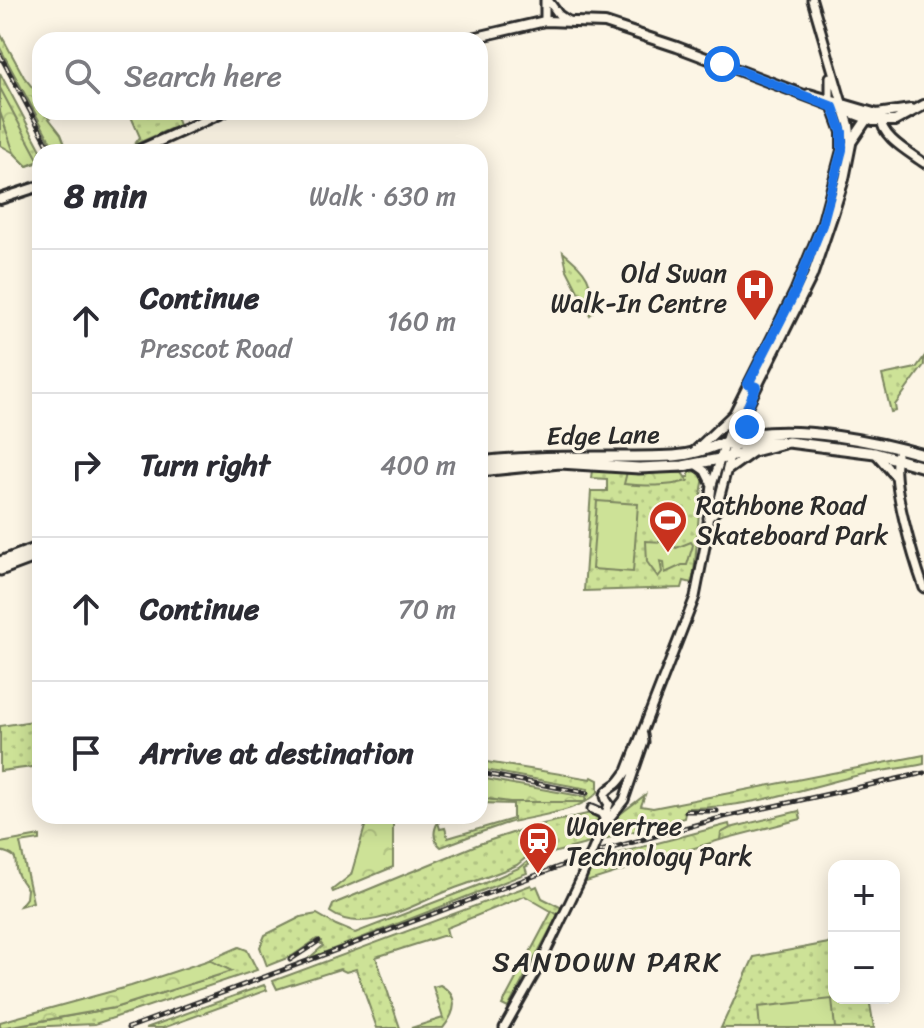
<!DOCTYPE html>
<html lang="en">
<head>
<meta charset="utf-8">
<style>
  :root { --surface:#fff; --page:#f7f7f7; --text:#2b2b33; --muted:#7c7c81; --line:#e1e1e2 }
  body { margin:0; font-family:Sriracha,sans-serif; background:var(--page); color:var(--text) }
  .controls { position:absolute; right:24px; bottom:24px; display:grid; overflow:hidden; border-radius:16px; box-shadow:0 4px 20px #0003 }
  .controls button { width:72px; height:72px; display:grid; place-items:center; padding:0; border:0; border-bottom:2px solid var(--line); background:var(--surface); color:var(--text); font:40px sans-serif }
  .stop { position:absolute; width:24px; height:24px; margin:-18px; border:6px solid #1a73e8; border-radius:50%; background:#fff }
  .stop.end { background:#1a73e8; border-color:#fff; box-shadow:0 2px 8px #0008 }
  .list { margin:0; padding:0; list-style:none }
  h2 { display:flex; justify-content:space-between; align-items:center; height:104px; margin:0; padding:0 32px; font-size:34px }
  h2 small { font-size:26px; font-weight:400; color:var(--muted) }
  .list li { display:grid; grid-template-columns:52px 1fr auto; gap:24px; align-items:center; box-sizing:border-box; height:144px; padding:0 32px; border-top:2px solid var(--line) }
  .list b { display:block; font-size:30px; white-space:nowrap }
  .list p { margin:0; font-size:26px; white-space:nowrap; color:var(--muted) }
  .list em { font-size:26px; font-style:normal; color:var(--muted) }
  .icon { flex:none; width:44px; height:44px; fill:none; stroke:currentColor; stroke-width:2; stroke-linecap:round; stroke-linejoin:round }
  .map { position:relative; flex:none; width:924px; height:1028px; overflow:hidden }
  .search { position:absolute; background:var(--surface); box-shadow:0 4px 20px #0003; left:32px; top:32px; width:456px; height:88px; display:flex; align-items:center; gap:20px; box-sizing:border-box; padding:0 28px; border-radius:24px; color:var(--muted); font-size:30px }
  .panel { position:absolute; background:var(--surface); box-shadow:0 4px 20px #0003; left:32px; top:144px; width:456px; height:680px; border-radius:24px }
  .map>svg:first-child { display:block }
</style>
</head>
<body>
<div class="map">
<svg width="924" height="1028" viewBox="0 0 924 1028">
  <defs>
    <pattern id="green-dots" width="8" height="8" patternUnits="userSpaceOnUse" patternTransform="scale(2)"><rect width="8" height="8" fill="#cde297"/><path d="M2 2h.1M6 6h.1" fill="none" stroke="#b0c282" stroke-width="1.8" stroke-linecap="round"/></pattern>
    <pattern id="forest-crowns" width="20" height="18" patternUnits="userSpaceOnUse" patternTransform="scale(2)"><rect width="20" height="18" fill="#cde297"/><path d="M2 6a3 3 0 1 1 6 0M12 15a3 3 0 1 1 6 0" fill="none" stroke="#b0c282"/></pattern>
  </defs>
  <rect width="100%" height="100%" fill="#fcf5e5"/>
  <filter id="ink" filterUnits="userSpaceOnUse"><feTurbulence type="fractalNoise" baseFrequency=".0125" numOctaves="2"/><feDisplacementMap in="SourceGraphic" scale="16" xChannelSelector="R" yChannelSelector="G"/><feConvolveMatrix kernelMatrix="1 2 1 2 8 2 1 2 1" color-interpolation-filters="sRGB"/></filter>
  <g filter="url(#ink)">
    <path fill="url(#green-dots)" stroke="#7c8661" stroke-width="2" d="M 0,73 L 42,152 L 40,152 L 40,162 L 27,166 L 14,153 L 0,145 Z
      M 129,112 L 174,112 L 179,125 L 134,145 L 140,137 Z
      M 563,252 C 589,274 591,278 593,312 L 590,315 L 567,270 Z
      M 924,357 L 924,365 L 895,405 L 896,411 L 891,412 L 882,375 L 916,368 Z
      M 592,470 L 682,473 L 683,477 L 689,477 L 689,472 L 699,471 L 704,478 C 696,513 699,548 692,583 L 684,581 L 682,588 L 584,591 L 591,491 L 607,491 L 607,479 L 591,478 Z
      M 40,720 L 40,766 L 0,771 L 0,726 Z
      M 924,755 L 924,764 C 900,769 875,771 851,777 C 796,791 743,809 686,808 L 684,818 L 601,840 L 615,818 L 645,795 L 641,806 L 653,808 Z
      M 480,761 L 591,779 L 592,777 L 598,780 L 598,792 C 582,812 533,816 508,823 C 485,830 463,839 441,847 C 433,840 433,831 438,822 L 440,829 L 445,828 L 448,838 L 513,819 L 513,804 L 480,803 L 480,798 L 510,802 L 585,802 L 588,789 L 480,769 Z
      M 799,811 L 801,819 L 720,840 L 720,833 L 730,828 Z
      M 591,813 L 600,819 L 590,843 L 545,855 L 528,856 L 517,865 C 496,874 475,881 453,889 C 418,901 366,938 330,912 L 333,905 L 338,902 L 479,844 L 530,827 Z
      M 528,861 L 529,865 L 525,867 L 527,873 L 308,959 L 323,946 L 317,939 L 292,956 L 267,966 L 260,947 L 265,935 L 301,917 L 317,914 L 336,925 L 355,933 L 487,882 L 521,867 Z
      M 531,885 L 533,888 L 537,886 L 542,898 L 562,908 L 558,915 L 525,896 L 446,928 L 448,936 L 442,936 L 376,957 L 400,1028 L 377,1028 L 356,969 L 346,972 L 340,969 L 277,989 L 273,981 Z
      M 834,942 L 834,998 L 869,998 L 874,1028 L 721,1028 L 754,957 Z
      M 239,947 L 247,950 L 257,970 L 95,1024 L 4,1028 L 114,1008 L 231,971 L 209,960 Z
      M 264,985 L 267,990 L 163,1028 L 146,1028 Z
      M 440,985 C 460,996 456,1012 443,1028 L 411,1028 L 443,1018 L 433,987 Z"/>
    <path fill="url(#forest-crowns)" stroke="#7c8661" stroke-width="2" d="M 0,33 L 24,77 L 36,92 L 35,98 L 40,102 L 40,112 L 56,112 L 47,116 L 61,134 L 68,152 L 56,152 L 0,48 Z
      M 0,88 L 39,161 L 27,166 L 14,153 L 0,112 Z
      M 627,472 L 682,473 L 688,481 C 665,487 647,486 624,484 Z
      M 480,778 L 586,797 L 585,802 L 510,802 L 480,798 Z
      M 368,816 L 393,816 L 393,867 L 333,892 L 332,890 L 351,875 Z
      M 729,824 L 730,828 L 721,833 L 720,840 L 583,883 L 593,860 Z
      M 40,836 L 40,840 L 20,843 L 33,902 L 20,906 L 26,898 L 27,889 C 25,885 21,882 19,877 C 10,862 25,857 0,851 L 0,843 Z
      M 552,911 L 558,915 L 508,1008 L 502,1005 Z
      M 209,960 L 232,971 L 114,1008 L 0,1028 L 0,1022 L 131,986 Z"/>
    <path fill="#cde297" stroke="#7c8661" stroke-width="2" d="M 597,501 L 638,504 L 633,572 L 592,569 Z
      M 666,533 L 675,539 L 673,545 L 676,548 L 691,542 L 693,545 L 687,565 L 682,565 L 665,573 L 664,562 L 660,561 L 662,572 L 658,577 L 647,562 L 646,541 L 663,542 Z
      M 832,999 L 835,1028 L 760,1028 L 758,1007 Z"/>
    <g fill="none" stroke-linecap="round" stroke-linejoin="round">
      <defs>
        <path id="secondary" d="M 545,0 L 545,21
          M 548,0 L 559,15 L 568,21
          M 812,0 L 842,103
          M 830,77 L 830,99
          M 881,117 C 880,137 909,152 924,163
          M 875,453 L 895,476
          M 897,455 C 890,482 914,560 924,588
          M 695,464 L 705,471 L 712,485
          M 727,471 L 752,453
          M 708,518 L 716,511 L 730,457
          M 609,804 C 601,794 606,791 615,785 C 619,783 623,776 627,771 L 695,597 L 706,541 L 712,485 L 720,460
          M 592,809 L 601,813 L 605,819
          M 604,825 L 624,800 L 644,742 L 643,735
          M 597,840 L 609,804
          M 504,1028 L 538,968 L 579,883"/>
        <path id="primary" d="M 464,40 L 545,21 L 605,23 L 677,47 L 873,121 L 895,121 L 924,105
          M 809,94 L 877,114 L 911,109
          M 850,144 L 867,119
          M 135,152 L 224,112
          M 0,199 L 40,186
          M 693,453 L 735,413
          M 730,457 L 748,404 L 812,276 L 833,214 L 844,179 L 851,144 L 849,125 L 842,103
          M 720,460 L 735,412 L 795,292 L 822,225 L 842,150 L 842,132 L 830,99"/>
        <path id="highway" d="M 725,444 C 743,449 761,439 780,442
          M 480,462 C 545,454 609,459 674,456 C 705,454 723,440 750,435 C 800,426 875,441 924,455
          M 480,471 L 560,463 L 639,468 L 683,466 L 730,457 L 788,442 L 875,453 L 924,467
          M 0,562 L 40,547
          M 0,570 L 40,555"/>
      </defs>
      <use href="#secondary" stroke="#2b2b2b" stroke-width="13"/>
      <use href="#primary" stroke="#2b2b2b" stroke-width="14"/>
      <use href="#highway" stroke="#2b2b2b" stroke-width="15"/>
      <use href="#secondary" stroke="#fcf5e5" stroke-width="7"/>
      <use href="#primary" stroke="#fcf5e5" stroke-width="8"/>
      <use href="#highway" stroke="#fcf5e5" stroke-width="9"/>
      <defs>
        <path id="rail" d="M 0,55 L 52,152
          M 480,773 L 587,793
          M 686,811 L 717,811
          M 290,960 L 319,941
          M 128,1028 L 601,851 L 724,817 L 924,773"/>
      </defs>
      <use href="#rail" stroke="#2b2b2b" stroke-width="5"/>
      <use href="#rail" stroke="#fcf5e5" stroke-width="2" stroke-dasharray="6" stroke-linecap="butt"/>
      <defs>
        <path id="secondary-bridge" d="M 579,883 L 597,840"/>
      </defs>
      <use href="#secondary-bridge" stroke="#2b2b2b" stroke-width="13" stroke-linecap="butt"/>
      <use href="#secondary-bridge" stroke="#fcf5e5" stroke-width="7"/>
    </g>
  </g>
  <g fill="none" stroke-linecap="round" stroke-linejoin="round" filter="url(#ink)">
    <path stroke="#1a73e8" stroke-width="10" d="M 722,64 L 833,107 L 842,132 L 842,150 L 822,225 L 795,292 L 748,384 L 756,387 L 744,416 L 747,427"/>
  </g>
  <defs>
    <symbol id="hospital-pin" viewBox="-11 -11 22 30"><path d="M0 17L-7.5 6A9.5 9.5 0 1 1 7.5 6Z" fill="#c8321e" stroke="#fcf5e5"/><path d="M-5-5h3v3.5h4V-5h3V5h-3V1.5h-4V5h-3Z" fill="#fff"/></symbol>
    <symbol id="stadium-pin" viewBox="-11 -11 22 30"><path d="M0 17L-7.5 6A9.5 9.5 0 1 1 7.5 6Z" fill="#c8321e" stroke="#fcf5e5"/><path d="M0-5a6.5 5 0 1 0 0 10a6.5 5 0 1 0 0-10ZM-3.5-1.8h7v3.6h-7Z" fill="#fff"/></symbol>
    <symbol id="station-pin" viewBox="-11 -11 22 30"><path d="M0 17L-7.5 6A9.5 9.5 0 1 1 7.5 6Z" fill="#c8321e" stroke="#fcf5e5"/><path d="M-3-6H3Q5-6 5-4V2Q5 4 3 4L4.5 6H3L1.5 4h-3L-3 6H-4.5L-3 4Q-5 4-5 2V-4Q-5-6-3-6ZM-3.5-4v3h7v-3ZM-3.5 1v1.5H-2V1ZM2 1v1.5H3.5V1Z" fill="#fff"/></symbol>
  </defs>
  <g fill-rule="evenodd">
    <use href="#hospital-pin" x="733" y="266" width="44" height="60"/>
    <use href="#stadium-pin" x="646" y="498" width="44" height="60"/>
    <use href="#station-pin" x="516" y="819" width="44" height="60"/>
  </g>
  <g text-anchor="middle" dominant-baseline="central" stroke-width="6" stroke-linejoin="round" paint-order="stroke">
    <g font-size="26" fill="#2b2b2b" stroke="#fcf5e5" text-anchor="start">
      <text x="727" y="273" text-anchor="end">Old Swan<tspan x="727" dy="30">Walk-In Centre</tspan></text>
      <text x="696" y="505">Rathbone Road<tspan x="696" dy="30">Skateboard Park</tspan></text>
      <text x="566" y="826">Wavertree<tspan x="566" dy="30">Technology Park</tspan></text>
    </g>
    <g font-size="26" fill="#2b2b2b" stroke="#fcf5e5">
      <text transform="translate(603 435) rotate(-1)">Edge Lane</text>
    </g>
    <g font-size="28" letter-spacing="2" fill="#2b2b2b" stroke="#fcf5e5">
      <text x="607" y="961">SANDOWN PARK</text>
    </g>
  </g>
</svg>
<div class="controls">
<button>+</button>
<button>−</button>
</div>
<div class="stop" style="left:722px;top:64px"></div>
<div class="stop end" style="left:747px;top:427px"></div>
<div class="search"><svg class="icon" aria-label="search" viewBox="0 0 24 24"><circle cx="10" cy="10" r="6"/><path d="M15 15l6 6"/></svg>Search here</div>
<section class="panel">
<h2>8 min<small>Walk · 630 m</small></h2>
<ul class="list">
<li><svg class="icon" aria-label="ahead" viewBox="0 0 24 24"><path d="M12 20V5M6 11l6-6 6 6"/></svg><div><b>Continue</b><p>Prescot Road</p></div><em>160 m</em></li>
<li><svg class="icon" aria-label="right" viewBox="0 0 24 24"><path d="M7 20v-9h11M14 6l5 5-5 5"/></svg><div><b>Turn right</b></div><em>400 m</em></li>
<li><svg class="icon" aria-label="ahead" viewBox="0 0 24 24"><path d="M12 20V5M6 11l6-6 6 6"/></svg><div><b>Continue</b></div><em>70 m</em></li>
<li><svg class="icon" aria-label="arrive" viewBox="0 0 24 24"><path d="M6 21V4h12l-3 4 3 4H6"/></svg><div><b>Arrive at destination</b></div></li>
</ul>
</section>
</div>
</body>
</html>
